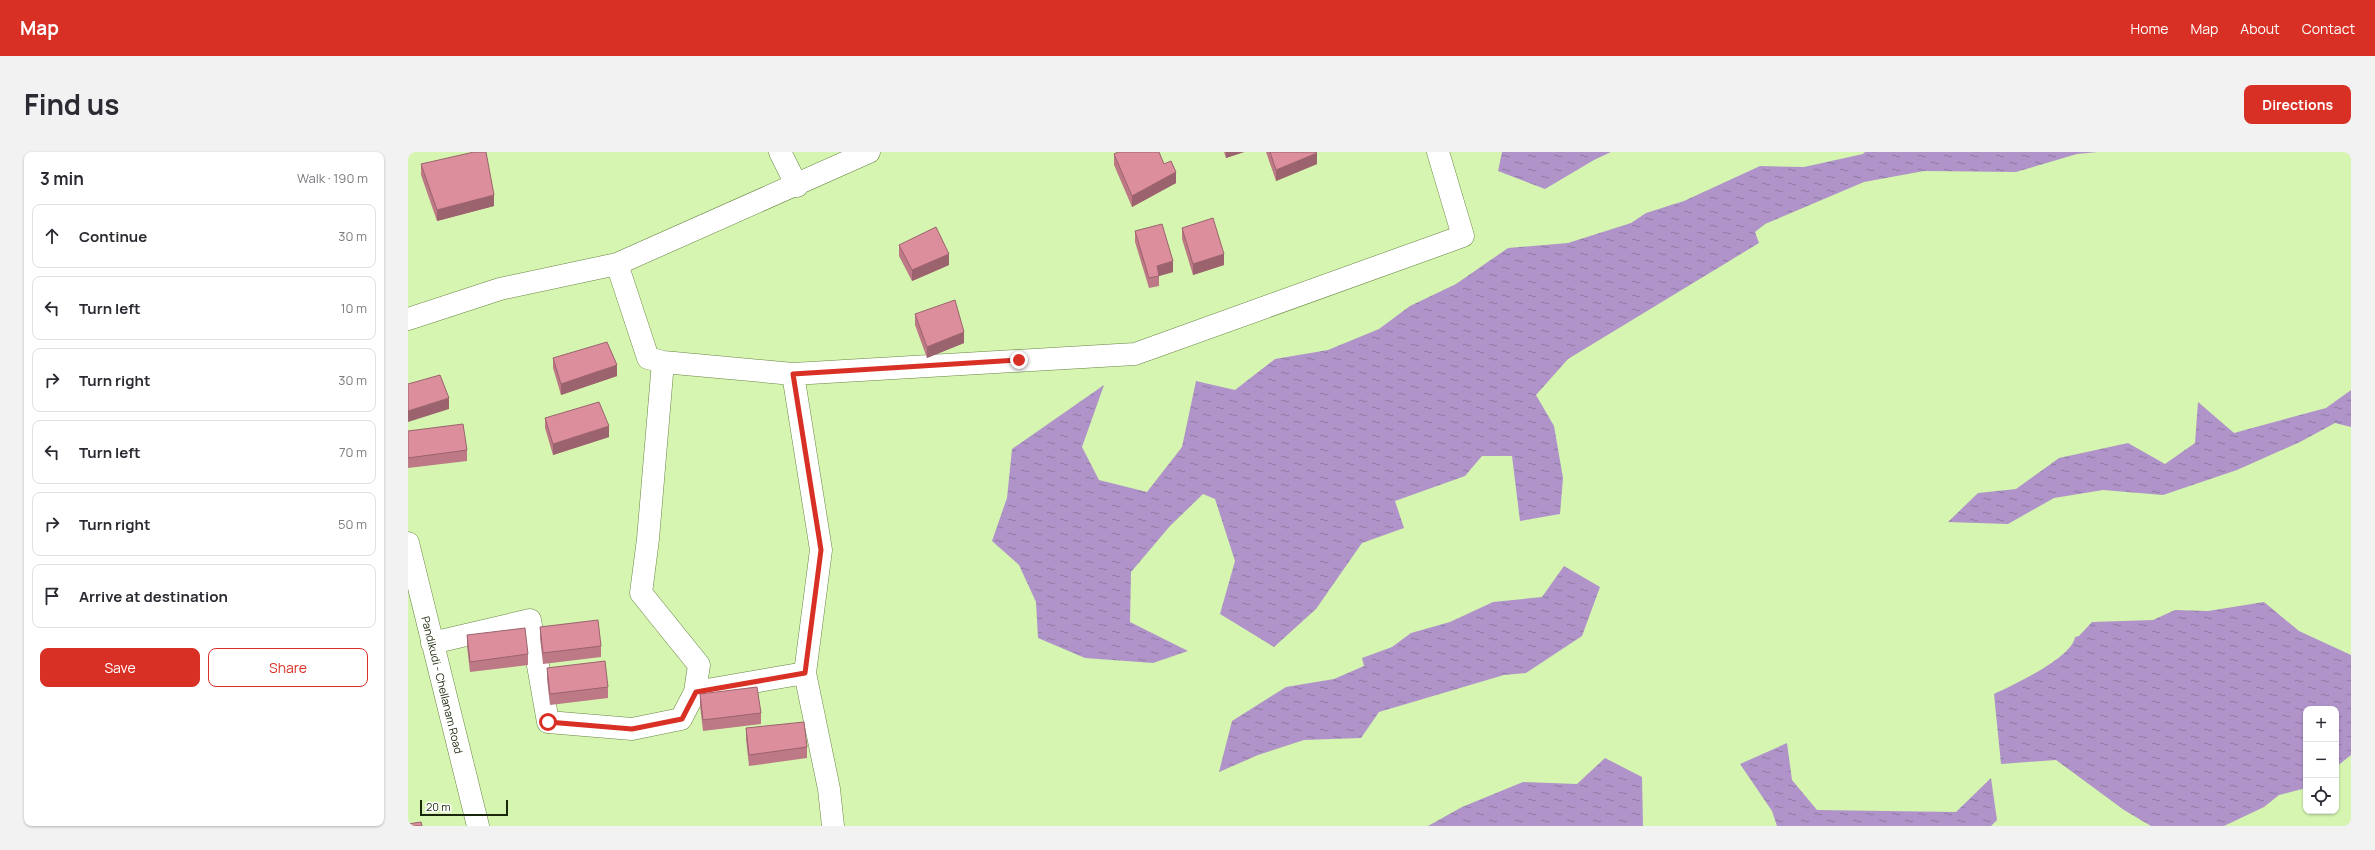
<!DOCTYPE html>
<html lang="en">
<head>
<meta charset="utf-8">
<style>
  :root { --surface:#fff; --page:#f2f2f3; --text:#2b2b33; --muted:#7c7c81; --line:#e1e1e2; --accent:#d93025 }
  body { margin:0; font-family:Manrope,sans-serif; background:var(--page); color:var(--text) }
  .controls { position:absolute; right:12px; bottom:12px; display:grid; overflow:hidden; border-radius:8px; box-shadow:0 1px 3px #0004 }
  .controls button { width:36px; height:36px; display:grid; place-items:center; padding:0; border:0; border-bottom:1px solid var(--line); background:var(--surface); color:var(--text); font:20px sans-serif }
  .scale { position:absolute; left:12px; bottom:10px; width:88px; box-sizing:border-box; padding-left:4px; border:2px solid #1b270c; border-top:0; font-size:11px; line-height:14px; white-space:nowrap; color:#1b270c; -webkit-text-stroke:3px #fff; paint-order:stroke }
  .stop { position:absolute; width:12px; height:12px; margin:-9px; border:3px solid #d93025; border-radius:50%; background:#fff }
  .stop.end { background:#d93025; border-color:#fff; box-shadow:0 1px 4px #0008 }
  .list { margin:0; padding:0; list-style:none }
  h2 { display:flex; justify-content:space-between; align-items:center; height:52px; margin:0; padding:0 16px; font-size:17px }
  h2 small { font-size:13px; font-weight:400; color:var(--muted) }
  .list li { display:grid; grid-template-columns:26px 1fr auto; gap:12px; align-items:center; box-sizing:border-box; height:64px; margin:0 8px 8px; padding:0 8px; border:1px solid var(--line); border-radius:8px }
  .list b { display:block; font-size:15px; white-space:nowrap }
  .list em { font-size:13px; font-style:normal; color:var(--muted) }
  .actions { display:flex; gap:8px; padding:12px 16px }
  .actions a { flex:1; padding:9px 0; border:1px solid var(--accent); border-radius:8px; text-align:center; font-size:14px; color:var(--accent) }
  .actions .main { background:var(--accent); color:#fff }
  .icon { flex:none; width:22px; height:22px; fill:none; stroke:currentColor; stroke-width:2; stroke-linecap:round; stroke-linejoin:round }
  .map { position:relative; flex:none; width:1943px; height:674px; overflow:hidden; border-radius:8px }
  header { display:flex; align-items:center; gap:24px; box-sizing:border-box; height:56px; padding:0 20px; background:var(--accent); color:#fff }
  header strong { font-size:19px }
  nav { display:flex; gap:22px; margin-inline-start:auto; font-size:14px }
  .intro { display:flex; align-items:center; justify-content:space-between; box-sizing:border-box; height:96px; padding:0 24px }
  h1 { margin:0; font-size:28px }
  .button { padding:10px 18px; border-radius:8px; background:var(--accent); color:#fff; font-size:14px; font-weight:700 }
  main { display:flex; gap:24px; padding:0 24px }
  aside { flex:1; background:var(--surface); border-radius:8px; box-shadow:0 1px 3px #0004 }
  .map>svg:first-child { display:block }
</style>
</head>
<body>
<header>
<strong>Map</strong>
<nav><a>Home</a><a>Map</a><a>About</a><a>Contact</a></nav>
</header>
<div class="intro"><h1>Find us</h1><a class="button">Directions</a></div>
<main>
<aside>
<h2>3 min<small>Walk · 190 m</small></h2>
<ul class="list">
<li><svg class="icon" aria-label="ahead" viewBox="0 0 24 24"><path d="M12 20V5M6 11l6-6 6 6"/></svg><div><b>Continue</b></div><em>30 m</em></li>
<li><svg class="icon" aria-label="left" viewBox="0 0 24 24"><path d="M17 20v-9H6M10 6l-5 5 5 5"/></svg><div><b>Turn left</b></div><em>10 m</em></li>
<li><svg class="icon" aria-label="right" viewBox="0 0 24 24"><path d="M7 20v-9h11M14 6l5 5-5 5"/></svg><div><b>Turn right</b></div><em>30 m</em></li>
<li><svg class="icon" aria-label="left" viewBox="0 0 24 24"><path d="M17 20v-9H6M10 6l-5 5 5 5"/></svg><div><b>Turn left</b></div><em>70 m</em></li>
<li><svg class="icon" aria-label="right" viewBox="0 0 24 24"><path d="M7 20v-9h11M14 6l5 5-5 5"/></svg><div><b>Turn right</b></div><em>50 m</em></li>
<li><svg class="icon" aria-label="arrive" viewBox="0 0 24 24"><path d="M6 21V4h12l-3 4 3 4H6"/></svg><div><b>Arrive at destination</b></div></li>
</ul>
<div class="actions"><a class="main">Save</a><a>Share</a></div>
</aside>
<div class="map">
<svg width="1943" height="674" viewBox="0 0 1943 674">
  <defs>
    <pattern id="water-ripples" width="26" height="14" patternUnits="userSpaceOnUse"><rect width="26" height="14" fill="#b094c9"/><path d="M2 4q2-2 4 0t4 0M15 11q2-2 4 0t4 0" fill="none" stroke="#8e79a2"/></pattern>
  </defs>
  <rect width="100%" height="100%" fill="#d5f5b0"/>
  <path fill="url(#water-ripples)" d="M 1094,0 L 1203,0 L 1186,8 L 1137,37 L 1090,19 Z
    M 1457,0 L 1690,0 L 1669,2 L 1608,20 L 1516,19 L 1456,30 L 1357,72 L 1347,80 L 1351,91 L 1160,207 L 1128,243 L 1146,274 L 1155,326 L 1152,362 L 1112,369 L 1104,304 L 1074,304 L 1057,324 L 987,349 L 996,376 L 954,391 L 908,457 L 866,495 L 812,462 L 827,409 L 807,347 L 795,342 L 762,374 L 723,420 L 722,470 L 780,499 L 745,511 L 677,506 L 630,486 L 628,450 L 611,413 L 584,389 L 599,346 L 604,297 L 696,233 L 674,295 L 691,328 L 739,340 L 774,295 L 788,229 L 827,238 L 867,207 L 920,198 L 971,177 L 1002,154 L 1048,132 L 1100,96 L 1160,91 L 1223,71 L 1238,61 L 1276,49 L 1352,14 L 1396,15 L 1455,2 Z
    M 1943,238 L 1943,275 L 1927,271 L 1892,290 L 1829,318 L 1755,343 L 1695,338 L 1646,346 L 1600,372 L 1540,370 L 1570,341 L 1608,337 L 1651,306 L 1720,291 L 1757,312 L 1787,291 L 1790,250 L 1826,281 L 1918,256 Z
    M 1156,414 L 1192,435 L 1174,484 L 1118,521 L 1096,523 L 971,560 L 953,586 L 896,588 L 850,603 L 811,620 L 824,569 L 878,535 L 926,527 L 956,514 L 954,506 L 984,495 L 1003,481 L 1042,470 L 1085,450 L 1134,445 Z
    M 1856,450 L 1891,479 L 1943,503 L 1943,603 L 1928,615 L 1928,557 L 1898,557 L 1898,636 L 1871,643 L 1856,655 L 1816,674 L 1743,674 L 1716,658 L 1648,608 L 1593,612 L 1586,542 C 1605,533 1664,506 1667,485 L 1671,484 L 1684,470 L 1745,468 L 1767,458 L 1800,459 Z
    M 1379,591 L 1384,628 L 1409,658 L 1548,660 L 1583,626 L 1589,668 L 1583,674 L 1369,674 L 1364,659 L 1332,612 Z
    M 1197,606 L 1234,625 L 1235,674 L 1020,674 L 1054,655 L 1115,630 L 1169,632 Z"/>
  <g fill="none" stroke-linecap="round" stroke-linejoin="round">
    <defs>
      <path id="street" d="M 372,0 L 389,34
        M 209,112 L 240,206 L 255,210 L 385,222 L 727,202 L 1055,84 L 1030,0
        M 0,167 L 92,137 L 209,112 L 461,0
        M 255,210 L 240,387 L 233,441 L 291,513 L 287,540 L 397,521
        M 385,222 L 413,398 L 397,521 L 421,637 L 425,674
        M 24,491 L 122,468 L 140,570 L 224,577 L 273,567 L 287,540"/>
      <g id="primary">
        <path id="s1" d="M 0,391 L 70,674"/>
      </g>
    </defs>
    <use href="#street" stroke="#698444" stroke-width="23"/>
    <use href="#primary" stroke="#698444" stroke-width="23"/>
    <use href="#street" stroke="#fff" stroke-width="22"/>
    <use href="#primary" stroke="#fff" stroke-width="22"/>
  </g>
  <path fill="#bd7a86" d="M 816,0 L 836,0 L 818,6 Z
    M 858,0 L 908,0 L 909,12 L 868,29 Z
    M 706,2 L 756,12 L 768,31 L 724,55 L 706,13 Z
    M 13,12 L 86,54 L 29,69 L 13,23 Z
    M 774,76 L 816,113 L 785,123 L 774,87 Z
    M 727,79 L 765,120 L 751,124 L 751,134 L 741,136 L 727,90 Z
    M 491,93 L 541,113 L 504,129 L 491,104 Z
    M 507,162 L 556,191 L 519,206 L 507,173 Z
    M 145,206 L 209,224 L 153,243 L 145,216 Z
    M 137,266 L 201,285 L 145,303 L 137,276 Z
    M 0,279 L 59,298 L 59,309 L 0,316 Z
    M 132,475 L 193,494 L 193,505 L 135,512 L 132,486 Z
    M 59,483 L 120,502 L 120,513 L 62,520 L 59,494 Z
    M 139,516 L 200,535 L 200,546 L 142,553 L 139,527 Z
    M 292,542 L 353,561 L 353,572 L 295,579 L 292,553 Z
    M 338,576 L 399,595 L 399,606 L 341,614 L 338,587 Z"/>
  <path fill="#9a636d" d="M 818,0 L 836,0 L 818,6 Z
    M 909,1 L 909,12 L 868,29 L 868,18 Z
    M 768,20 L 768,31 L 724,55 L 724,44 Z
    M 86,43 L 86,54 L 29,69 L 29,58 Z
    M 541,102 L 541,113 L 504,129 L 504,118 Z
    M 816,102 L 816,113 L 785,123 L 785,112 Z
    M 765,109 L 765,120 L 751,124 L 749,114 Z
    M 556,180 L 556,191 L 519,206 L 519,195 Z
    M 209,213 L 209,224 L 153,243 L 153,232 Z
    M 41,246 L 41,257 L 0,270 L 0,259 Z
    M 201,274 L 201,285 L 145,303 L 145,292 Z"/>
  <path fill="#dc8e9c" stroke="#9a636d" d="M 66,0 L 78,0 L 86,43 L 29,58 L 13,12 Z
    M 710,0 L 751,0 L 756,12 L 763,9 L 768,20 L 724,44 L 706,2 Z
    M 862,0 L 908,0 L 909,1 L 868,18 Z
    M 805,66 L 816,102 L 785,112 L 774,76 Z
    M 754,72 L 765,109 L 749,114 L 751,124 L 741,126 L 727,79 Z
    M 528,75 L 541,102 L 504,118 L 491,93 Z
    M 547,148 L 556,180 L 519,195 L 507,162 Z
    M 199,190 L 209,213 L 153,232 L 145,206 Z
    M 32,223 L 41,246 L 0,259 L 0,232 Z
    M 191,250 L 201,274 L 145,292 L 137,266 Z
    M 55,272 L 59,298 L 0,306 L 0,279 Z
    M 190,468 L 193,494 L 135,501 L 132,475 Z
    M 117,476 L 120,502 L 62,510 L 59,483 Z
    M 197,509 L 200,535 L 142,542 L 139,516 Z
    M 349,535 L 353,561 L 295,568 L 292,542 Z
    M 396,570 L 399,595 L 341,603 L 338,576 Z
    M 13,670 L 14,674 L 0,674 L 0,672 Z"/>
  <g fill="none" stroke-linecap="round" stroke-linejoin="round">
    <path stroke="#d93025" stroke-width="5" d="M 140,570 L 224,577 L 274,567 L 288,540 L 397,521 L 413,398 L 385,222 L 611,208"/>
  </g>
  <g text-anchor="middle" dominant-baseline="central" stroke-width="3" stroke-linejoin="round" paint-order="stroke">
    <g font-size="11" fill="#1b270c" stroke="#fff">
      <text stroke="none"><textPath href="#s1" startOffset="146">Pandikudi - Chellanam Road</textPath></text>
    </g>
  </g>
</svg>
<div class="controls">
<button>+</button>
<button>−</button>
<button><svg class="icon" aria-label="locate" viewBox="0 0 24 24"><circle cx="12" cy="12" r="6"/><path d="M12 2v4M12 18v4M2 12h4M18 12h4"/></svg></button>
</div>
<div class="scale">20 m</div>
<div class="stop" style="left:140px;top:570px"></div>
<div class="stop end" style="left:611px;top:208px"></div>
</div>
</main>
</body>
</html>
